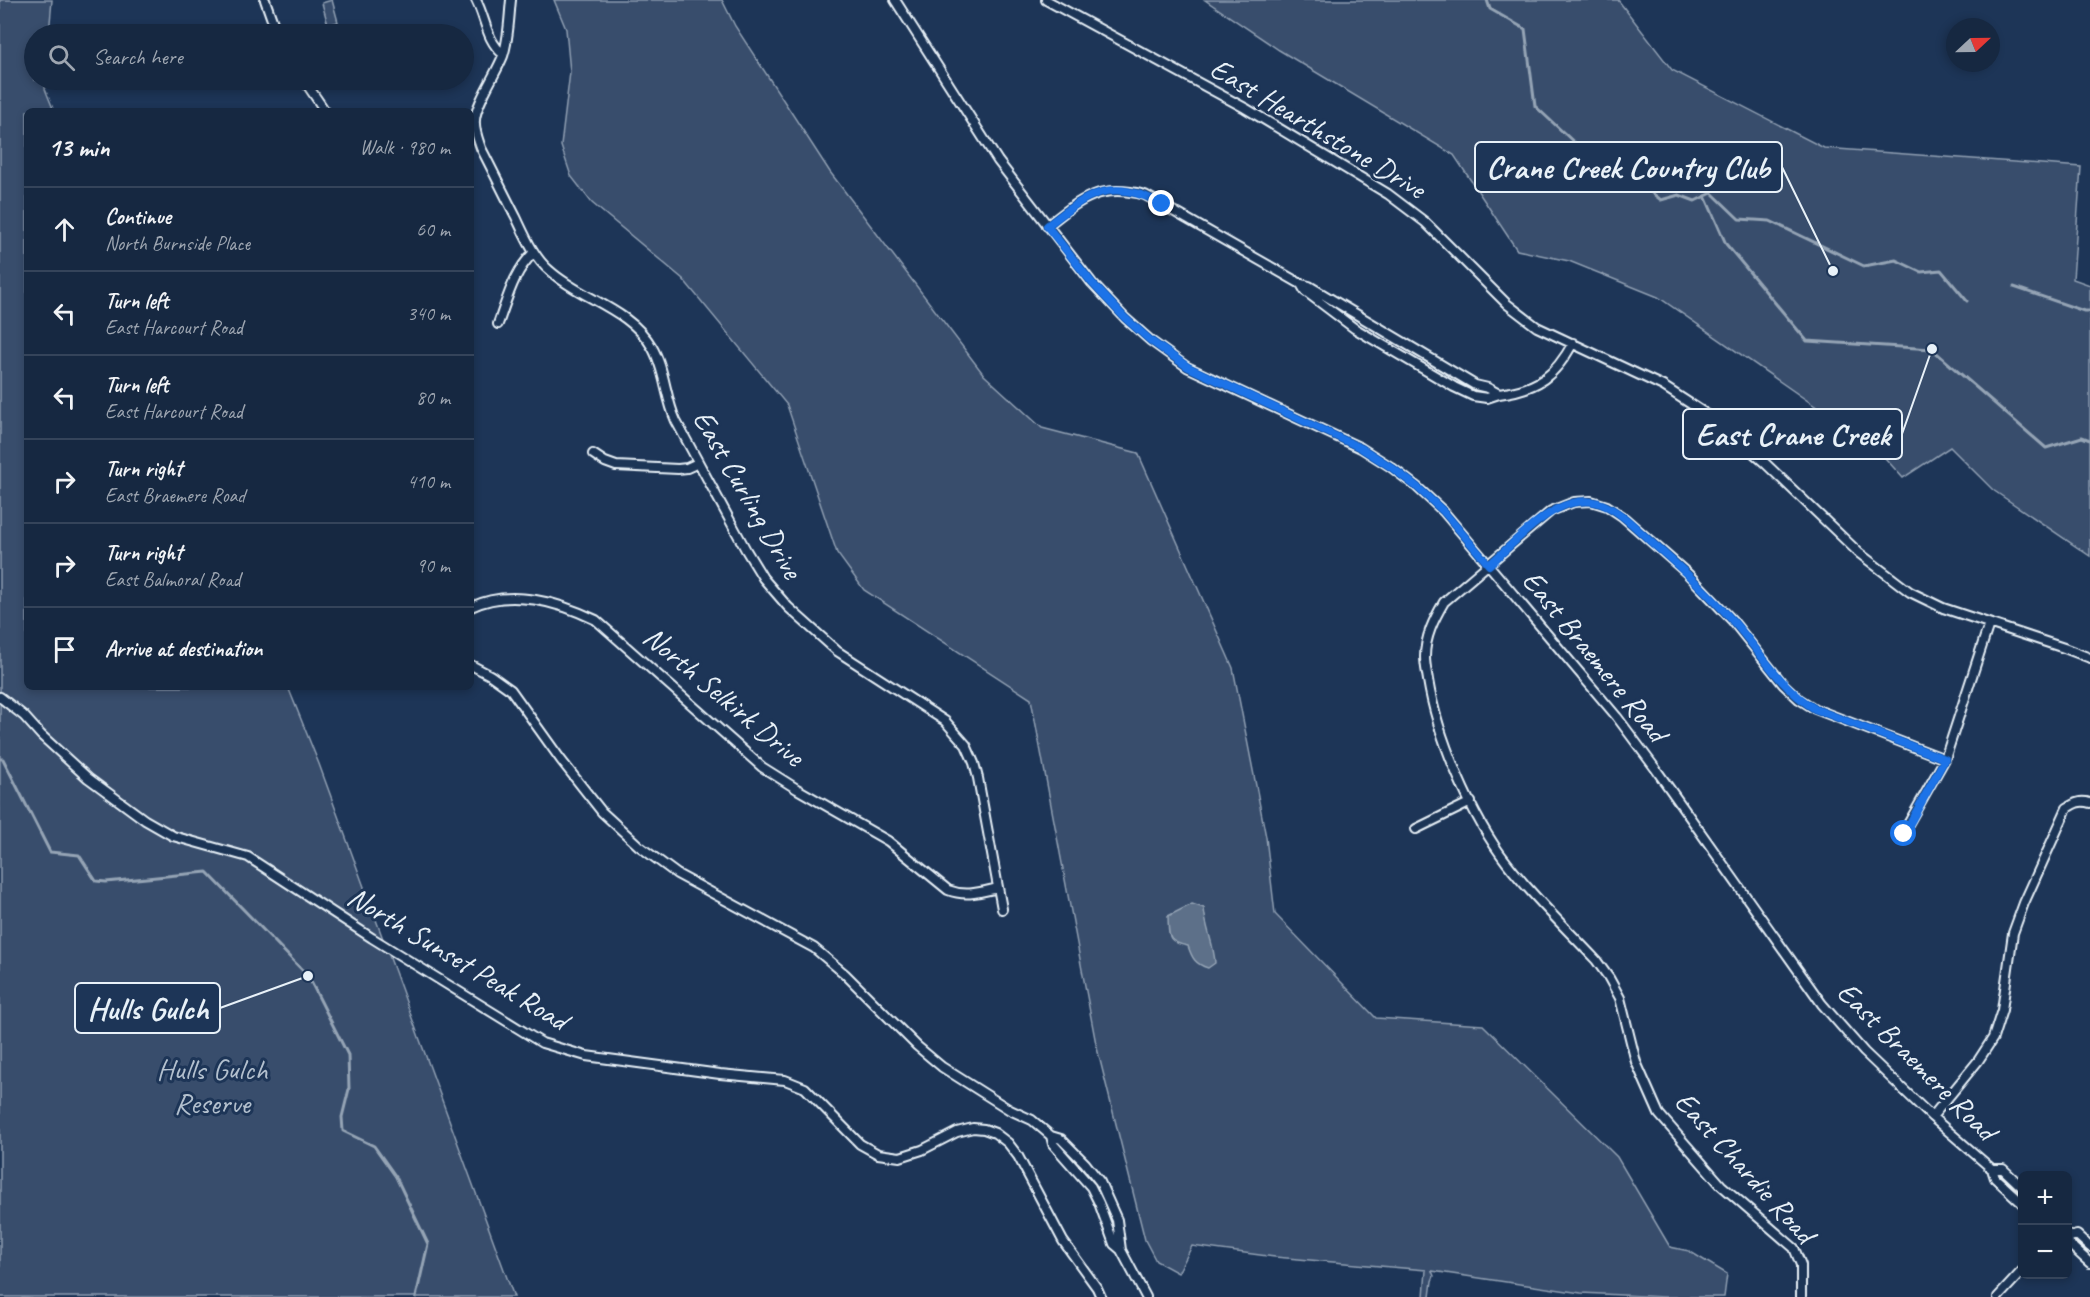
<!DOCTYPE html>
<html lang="en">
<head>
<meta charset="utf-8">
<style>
  :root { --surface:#162841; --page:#23344c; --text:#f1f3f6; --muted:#9ea6b1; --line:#35445a }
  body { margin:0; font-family:Caveat,sans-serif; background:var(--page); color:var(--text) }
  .controls { position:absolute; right:18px; bottom:18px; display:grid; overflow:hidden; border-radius:9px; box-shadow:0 3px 9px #0003 }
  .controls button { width:54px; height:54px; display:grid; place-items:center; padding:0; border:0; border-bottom:2px solid var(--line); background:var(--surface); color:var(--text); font:30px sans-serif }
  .compass { position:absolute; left:1946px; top:18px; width:54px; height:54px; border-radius:50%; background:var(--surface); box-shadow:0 3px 9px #0003; rotate:68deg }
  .stop { position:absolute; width:18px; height:18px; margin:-14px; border:4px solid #1a73e8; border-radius:50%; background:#fff }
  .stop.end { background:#1a73e8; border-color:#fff; box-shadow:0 2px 6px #0008 }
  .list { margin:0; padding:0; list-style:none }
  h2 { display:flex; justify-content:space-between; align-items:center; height:78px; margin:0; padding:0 24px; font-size:26px }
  h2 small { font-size:20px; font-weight:400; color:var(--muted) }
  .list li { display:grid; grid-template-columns:39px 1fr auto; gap:18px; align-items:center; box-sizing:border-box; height:84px; padding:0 24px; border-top:2px solid var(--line) }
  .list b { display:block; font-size:22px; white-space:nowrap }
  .list p { margin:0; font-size:20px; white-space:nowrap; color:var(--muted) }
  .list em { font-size:20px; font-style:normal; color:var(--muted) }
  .icon { flex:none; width:33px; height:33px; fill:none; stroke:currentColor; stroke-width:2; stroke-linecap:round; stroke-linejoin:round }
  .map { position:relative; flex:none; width:2090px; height:1297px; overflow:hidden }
  .search { position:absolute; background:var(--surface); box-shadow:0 3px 9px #0003; left:24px; top:24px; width:450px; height:66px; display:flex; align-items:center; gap:15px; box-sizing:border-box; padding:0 21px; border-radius:33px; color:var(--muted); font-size:22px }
  .panel { position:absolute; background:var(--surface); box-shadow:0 3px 9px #0003; left:24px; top:108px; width:450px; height:582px; border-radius:9px }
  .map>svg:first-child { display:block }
</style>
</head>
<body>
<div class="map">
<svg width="2090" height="1297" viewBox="0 0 2090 1297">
  <rect width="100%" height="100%" fill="#1d3557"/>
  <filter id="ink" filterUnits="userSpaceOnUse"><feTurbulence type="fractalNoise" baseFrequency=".0167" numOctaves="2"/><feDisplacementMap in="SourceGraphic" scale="12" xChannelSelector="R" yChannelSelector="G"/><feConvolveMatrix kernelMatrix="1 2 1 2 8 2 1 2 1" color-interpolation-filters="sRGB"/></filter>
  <g filter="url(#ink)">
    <path fill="#374d6c" stroke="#909fb2" stroke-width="1.5" d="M 0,0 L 52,0 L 49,34 L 34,34 L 34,80 L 46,80 L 45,89 L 54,111 L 27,111 L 27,687 L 288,687 L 319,764 L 514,1297 L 0,1297 Z
      M 332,0 L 338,22 L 328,25 L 322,3 Z
      M 554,0 L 722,0 L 735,26 L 830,172 L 984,375 L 1042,428 L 1138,453 L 1233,668 L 1266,837 L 1275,914 L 1376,1018 L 1483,1025 L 1617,1157 L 1670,1247 L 1689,1251 L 1727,1274 L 1724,1297 L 1664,1297 L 1581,1293 L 1432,1271 L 1434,1276 L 1432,1281 L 1430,1297 L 1424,1297 L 1426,1270 L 1275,1257 L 1192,1246 L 1178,1273 L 1156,1261 L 1145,1240 L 1096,1044 L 1031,699 L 864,590 L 837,553 L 787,405 L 683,279 L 592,203 L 571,176 L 561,146 L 570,72 L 566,29 Z
      M 1205,0 L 1618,0 L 1672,70 L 1824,148 L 2081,167 L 2073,279 L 2090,285 L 2090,556 L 1993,490 L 1950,447 L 1903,478 L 1877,449 L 1658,297 L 1569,261 L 1517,250 L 1454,155 L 1279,50 Z"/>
    <path fill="#5d7089" stroke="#95a4b5" stroke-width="1.5" d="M 1192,904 L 1204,908 C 1205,927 1214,944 1215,963 L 1208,968 C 1195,964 1192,958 1188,946 C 1166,942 1169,936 1168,916 Z"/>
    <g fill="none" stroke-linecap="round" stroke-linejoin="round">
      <path stroke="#95a4b5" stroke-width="3" d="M 1487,0 L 1490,9 L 1525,29 L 1535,106 L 1578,146 L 1594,171 L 1625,172 L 1661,200 L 1679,195 L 1695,201 L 1712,193 L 1739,219 L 1770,221 L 1864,266 L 1896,260 L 1921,272 L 1941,270 L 1967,301
        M 1705,196 L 1726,244 L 1807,341 L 1932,349 L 2046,448 L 2082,437 L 2090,440
        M 2014,287 L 2084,311 L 2090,311
        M 0,759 L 3,759 L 50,852 L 79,855 L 96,881 L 106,882 L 207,872 L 308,976 L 348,1055 L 349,1089 L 342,1117 L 343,1131 L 374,1146 L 396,1177 L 428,1244 L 416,1297"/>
      <defs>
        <path id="minor" d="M 265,0 L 277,34
          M 476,0 C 486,19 486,40 503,54
          M 511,0 C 509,18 509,38 503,56 C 496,74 476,103 475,120 C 474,130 478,139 481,148 C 493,171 504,194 516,217 C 525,236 534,258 550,271 C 581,299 630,309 652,347 C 665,369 665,397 676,421 L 746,550 L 763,578 L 788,607 L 837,651 L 945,721 L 966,745 L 974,763 L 978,778 L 1002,909
          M 895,0 L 998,161 L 1092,283 L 1125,318 L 1151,341 L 1187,367 L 1361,448 L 1391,467 L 1417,487 L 1443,511 L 1617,717 L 1655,768 L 1822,1004 L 1864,1052 L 1932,1117 L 1992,1169 L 1995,1178 L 2022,1203
          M 1046,0 L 1245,108 L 1388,194 L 1425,222 L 1507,304 L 1537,327 L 1663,386 L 1717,421 L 1765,463 L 1859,553 L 1910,592 L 1943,608 L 2064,648 L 2090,658
          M 304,80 L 325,111
          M 1047,226 C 1081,199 1099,183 1145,195 L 1301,284 L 1309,286 L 1475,385 L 1488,388 L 1499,394 L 1487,398 L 1473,396 L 1454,387 L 1354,328 L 1305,291 L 1301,284
          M 498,324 C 508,297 513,273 534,252
          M 1499,394 C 1538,389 1555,376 1573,343
          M 593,454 L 605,462 L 616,466 L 678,469 L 687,468 L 698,463
          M 471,607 C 510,588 559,602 596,620 L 762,767 L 797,789 L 888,841 L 948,890 C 966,897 980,892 998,888
          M 471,665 L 490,675 L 511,690 L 561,760 L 602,812 L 639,846 L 677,874 L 814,948 L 845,974 L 917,1046 L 942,1067 L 1010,1110 L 1032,1120 L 1051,1136 L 1061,1139 L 1085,1163 L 1100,1182 L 1117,1220 L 1121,1250
          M 0,697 L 24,716 L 41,735 L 88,778 L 145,820 L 173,836 L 248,857 L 372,938 L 542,1043 L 586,1056 L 720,1074 L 785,1080 L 805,1088 L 860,1144 L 878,1154 L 900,1157 L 922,1150 L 957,1132 L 973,1128 L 984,1129 L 995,1133 L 1008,1143 L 1018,1156 L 1063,1241 L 1097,1288 L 1101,1297
          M 1416,829 L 1471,802
          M 1903,833 L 1945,759 L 1989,624
          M 1932,1117 L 1978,1061 L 1993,1038 L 2002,1010 L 2013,933 L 2024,903 L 2067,808 C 2075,803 2080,800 2090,803
          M 1051,1136 L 1053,1144 L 1091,1187 L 1099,1203 L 1114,1244 L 1121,1250 L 1146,1297
          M 1992,1169 L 2003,1169 L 2022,1187
          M 2068,1235 L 2069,1244 L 2090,1263
          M 2069,1237 L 2077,1235 L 2090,1247
          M 1801,1297 L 1801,1265 L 1794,1248 L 1721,1185 L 1659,1114 L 1636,1062 L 1620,998 L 1609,978 L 1596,960 C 1566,928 1533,897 1507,863 C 1471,817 1437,736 1428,680 C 1427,673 1425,665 1425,657 C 1425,637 1434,619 1444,602 L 1551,511 L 1574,502 L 1591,501 L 1607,506 L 1622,516 L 1688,574 L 1732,620 L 1783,684 L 1799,699 L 1815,709 L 1945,759
          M 1998,1297 L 2022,1271"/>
      </defs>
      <use href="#minor" stroke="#e8f1f8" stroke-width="12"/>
      <use href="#minor" stroke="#1d3557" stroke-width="8"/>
    </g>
  </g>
  <g fill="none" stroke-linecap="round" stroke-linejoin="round" filter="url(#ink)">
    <path stroke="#1a73e8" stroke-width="8" d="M 1162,204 C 1110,177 1089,193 1047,226 L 1092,283 L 1125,318 L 1151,341 L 1188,367 L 1361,448 L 1391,467 L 1417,487 L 1443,511 L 1489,565 C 1513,544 1542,511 1572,503 C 1584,500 1597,501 1608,507 C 1624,515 1637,529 1650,541 C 1679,566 1707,591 1732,620 C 1760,651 1779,687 1815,709 L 1945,759 L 1904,834"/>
  </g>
  <g text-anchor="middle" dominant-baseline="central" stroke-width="6" stroke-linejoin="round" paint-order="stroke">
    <g font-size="30" fill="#e8f1f8" stroke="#1d3557">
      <text transform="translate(1318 128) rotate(31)">East Hearthstone Drive</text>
      <text transform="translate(748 494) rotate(60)">East Curling Drive</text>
      <text transform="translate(1595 656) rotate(51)">East Braemere Road</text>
      <text transform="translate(724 696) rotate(40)">North Selkirk Drive</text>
      <text transform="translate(458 958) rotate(31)">North Sunset Peak Road</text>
      <text transform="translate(1917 1061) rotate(45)">East Braemere Road</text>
      <text transform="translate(1745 1167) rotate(48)">East Chardie Road</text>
    </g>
    <g font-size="30" fill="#b3c0ce" stroke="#1d3557">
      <text x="212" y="1069">Hulls Gulch<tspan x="212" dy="34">Reserve</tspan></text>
    </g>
  </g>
  <path fill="none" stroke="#e8f1f8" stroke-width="2" d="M1833 271L1782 167M1932 349L1902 434M308 976L220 1008"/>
  <g fill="#e8f1f8" stroke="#1d3557" stroke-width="2">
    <circle cx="1833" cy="271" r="6"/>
    <circle cx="1932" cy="349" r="6"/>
    <circle cx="308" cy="976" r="6"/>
  </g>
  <g fill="#1d3557" stroke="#e8f1f8" stroke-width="2">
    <rect x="1475" y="142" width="307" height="50" rx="6"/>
    <rect x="1683" y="409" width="219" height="50" rx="6"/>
    <rect x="75" y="983" width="145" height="50" rx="6"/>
  </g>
  <g font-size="32" text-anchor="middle" font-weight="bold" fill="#e8f1f8">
    <text x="1628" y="178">Crane Creek Country Club</text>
    <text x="1793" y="445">East Crane Creek</text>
    <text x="148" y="1019">Hulls Gulch</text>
  </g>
</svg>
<div class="controls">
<button>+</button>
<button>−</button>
</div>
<svg class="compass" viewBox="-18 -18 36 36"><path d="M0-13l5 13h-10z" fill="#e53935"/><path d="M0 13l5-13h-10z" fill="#9ea6b1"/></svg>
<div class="stop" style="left:1904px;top:834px"></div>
<div class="stop end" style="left:1162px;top:204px"></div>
<div class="search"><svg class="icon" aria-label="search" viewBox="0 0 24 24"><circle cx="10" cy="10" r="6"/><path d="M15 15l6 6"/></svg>Search here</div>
<section class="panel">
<h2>13 min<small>Walk · 980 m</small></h2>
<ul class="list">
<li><svg class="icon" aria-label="ahead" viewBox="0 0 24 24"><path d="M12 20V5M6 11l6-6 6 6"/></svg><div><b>Continue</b><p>North Burnside Place</p></div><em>60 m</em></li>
<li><svg class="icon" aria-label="left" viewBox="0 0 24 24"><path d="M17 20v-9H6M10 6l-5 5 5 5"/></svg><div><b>Turn left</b><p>East Harcourt Road</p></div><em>340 m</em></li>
<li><svg class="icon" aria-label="left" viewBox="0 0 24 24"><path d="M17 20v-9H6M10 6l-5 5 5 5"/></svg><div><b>Turn left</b><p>East Harcourt Road</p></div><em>80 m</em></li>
<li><svg class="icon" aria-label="right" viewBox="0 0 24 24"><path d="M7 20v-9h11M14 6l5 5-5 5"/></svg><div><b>Turn right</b><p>East Braemere Road</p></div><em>410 m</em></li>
<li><svg class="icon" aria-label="right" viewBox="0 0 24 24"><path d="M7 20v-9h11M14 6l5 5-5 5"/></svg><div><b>Turn right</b><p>East Balmoral Road</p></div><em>90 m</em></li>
<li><svg class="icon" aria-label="arrive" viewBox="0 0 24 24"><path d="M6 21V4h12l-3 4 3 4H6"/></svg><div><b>Arrive at destination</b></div></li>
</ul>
</section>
</div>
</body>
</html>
